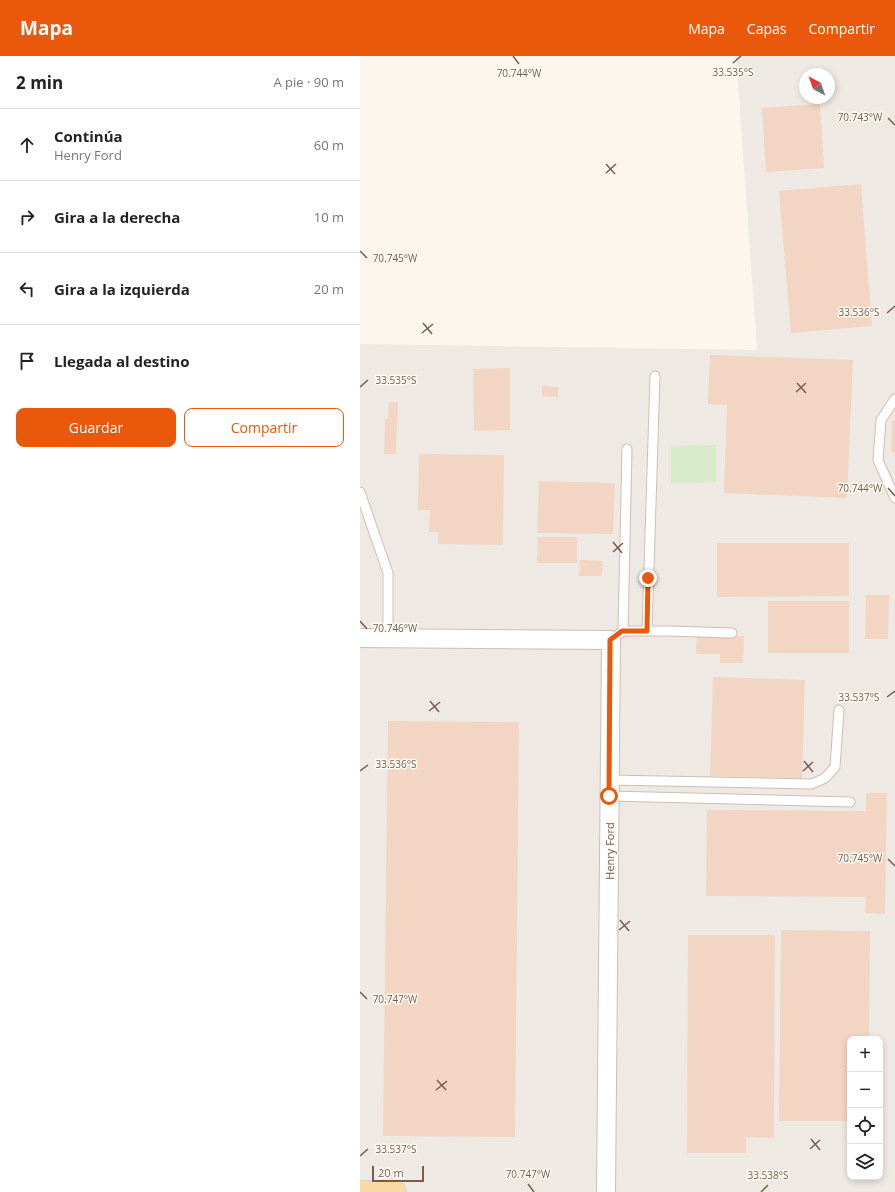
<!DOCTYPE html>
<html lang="es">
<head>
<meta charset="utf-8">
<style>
  :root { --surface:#fff; --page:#f6f6f6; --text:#222; --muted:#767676; --line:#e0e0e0; --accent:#ea580c }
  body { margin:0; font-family:"Open Sans",sans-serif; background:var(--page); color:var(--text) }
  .controls { position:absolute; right:12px; bottom:12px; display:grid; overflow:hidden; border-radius:8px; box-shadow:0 2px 6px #0003 }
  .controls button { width:36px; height:36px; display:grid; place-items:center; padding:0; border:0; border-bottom:1px solid var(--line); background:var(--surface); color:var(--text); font:20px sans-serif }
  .compass { position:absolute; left:439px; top:12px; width:36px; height:36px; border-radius:50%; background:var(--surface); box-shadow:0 2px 6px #0003; rotate:319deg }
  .scale { position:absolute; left:12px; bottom:10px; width:52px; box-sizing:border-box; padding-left:4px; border:2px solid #7a5c4d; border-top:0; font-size:11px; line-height:14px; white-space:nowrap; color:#7a5c4d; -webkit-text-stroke:3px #fffaf3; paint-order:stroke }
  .stop { position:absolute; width:12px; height:12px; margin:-9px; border:3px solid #ea580c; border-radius:50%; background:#fff }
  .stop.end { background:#ea580c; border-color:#fff; box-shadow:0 1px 4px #0008 }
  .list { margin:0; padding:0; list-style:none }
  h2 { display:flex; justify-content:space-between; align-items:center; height:52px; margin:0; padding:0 16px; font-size:17px }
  h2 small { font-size:13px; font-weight:400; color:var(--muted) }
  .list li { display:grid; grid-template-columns:26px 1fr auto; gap:12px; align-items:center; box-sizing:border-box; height:72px; padding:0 16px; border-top:1px solid var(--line) }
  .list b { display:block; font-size:15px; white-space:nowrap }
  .list p { margin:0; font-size:13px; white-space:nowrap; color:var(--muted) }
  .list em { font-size:13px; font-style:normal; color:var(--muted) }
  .actions { display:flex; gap:8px; padding:12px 16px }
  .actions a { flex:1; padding:9px 0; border:1px solid var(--accent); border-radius:8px; text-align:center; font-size:14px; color:var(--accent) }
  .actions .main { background:var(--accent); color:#fff }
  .icon { flex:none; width:22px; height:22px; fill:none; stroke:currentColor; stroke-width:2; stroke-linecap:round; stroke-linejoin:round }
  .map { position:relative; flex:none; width:535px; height:1136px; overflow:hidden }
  header { display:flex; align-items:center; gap:24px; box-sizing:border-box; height:56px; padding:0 20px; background:var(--accent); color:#fff }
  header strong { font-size:19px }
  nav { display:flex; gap:22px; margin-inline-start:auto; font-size:14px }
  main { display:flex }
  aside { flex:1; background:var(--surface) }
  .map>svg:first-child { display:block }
</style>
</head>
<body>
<header>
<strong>Mapa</strong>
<nav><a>Mapa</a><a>Capas</a><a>Compartir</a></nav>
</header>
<main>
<aside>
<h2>2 min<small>A pie · 90 m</small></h2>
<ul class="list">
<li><svg class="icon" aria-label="ahead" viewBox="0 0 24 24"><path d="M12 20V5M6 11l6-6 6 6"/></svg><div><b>Continúa</b><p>Henry Ford</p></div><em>60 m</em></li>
<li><svg class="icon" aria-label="right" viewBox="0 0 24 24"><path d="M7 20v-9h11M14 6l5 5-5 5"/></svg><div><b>Gira a la derecha</b></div><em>10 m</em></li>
<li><svg class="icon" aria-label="left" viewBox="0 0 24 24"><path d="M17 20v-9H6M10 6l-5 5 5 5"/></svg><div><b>Gira a la izquierda</b></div><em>20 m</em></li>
<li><svg class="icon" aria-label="arrive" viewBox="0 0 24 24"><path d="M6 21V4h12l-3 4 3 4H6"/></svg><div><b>Llegada al destino</b></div></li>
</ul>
<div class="actions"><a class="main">Guardar</a><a>Compartir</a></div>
</aside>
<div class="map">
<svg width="535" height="1136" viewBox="0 0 535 1136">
  <rect width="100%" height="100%" fill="#fdf6ec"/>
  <path fill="#efe9e4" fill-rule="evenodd" d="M 376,0 L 535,0 L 535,1136 L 0,1136 L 0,288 L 397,294 ZM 445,18 L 469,18 L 469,42 L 445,42 ZM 490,983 L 520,983 L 520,1121 L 490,1121 Z"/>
  <path fill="#d8ecc9" d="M 356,389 L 356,426 L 311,427 L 311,390 Z"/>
  <path fill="#f3d5c3" d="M 460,48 L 464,112 L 406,116 L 402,52 Z
    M 501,128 L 512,270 L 431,277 L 419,135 Z
    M 350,299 L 493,304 L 487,442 L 364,437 L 367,349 L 348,348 Z
    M 150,312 L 150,374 L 114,375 L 113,313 Z
    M 182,330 L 198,331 L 198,341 L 182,340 Z
    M 29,346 L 38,346 L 36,398 L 24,398 L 25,363 L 28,363 Z
    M 532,365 L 535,365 L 535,396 L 531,396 Z
    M 59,398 L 144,399 L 143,489 L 78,488 L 78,476 L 69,476 L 70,454 L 58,454 Z
    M 179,425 L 255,427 L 253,478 L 177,477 Z
    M 178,481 L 217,481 L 217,507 L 177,507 Z
    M 357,487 L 489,487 L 489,540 L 357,541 Z
    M 220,504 L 243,505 L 242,520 L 219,520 Z
    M 506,539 L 529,539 L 528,583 L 505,583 Z
    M 408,545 L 489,545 L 489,597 L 408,597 Z
    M 337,580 L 384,580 L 383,607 L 360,607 L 360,598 L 336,598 Z
    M 353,621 L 445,624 L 442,722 L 350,720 Z
    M 28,665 L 159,666 L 155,1081 L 23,1080 Z
    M 506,737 L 527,737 L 525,858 L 505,857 L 506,841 L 346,840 L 347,754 L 506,755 Z
    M 421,874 L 510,875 L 509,983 L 490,983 L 490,1065 L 419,1065 Z
    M 328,879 L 415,879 L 414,1082 L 386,1081 L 386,1097 L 327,1097 Z"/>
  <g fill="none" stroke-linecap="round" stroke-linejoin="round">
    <defs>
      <path id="service" d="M 535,343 L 521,364 L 518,404 L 535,442
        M 0,436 L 28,517 L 28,582
        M 263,575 L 267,393
        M 287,575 L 295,320
        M 259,578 L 263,575 L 309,575 L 372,577
        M 249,724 L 452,728 L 465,722 L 475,711 L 479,654
        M 249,740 L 490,746"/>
      <path id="minor" d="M 0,582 L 251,584 L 246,1136"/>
      <path id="primary" d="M 0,1136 L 35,1136"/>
    </defs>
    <use href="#service" stroke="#d1beb0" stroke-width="11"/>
    <use href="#minor" stroke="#d1beb0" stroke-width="20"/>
    <use href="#primary" stroke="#dad1cd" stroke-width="24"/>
    <use href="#service" stroke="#fff" stroke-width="9"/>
    <use href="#minor" stroke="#fff" stroke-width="18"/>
    <use href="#primary" stroke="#fbd9a5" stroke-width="22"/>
  </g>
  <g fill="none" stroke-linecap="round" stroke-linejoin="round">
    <path stroke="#ea580c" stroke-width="5" d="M 249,740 L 250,584 L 262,575 L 287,575 L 288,522"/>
  </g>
  <path fill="none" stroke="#7a5c4d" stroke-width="1.5" d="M 153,0 L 159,8M 373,7 L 381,0M 528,62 L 535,69M 246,108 L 255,118M 246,117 L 256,108M 0,195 L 7,202M 527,257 L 535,250M 63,267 L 72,278M 62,277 L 73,268M 437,327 L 446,337M 0,331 L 8,324M 436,336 L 446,327M 528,432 L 535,440M 253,486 L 262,497M 253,496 L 263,487M 0,565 L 7,573M 527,641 L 535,635M 70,645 L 79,656M 69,655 L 80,646M 444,705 L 453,716M 0,715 L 8,709M 443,715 L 453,706M 528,803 L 535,810M 260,864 L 269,875M 259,874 L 270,865M 0,936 L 7,943M 77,1024 L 86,1034M 76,1034 L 87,1025M 451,1083 L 460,1094M 450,1093 L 460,1084M 0,1100 L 8,1093M 168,1128 L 174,1136M 401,1136 L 408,1129"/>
  <g text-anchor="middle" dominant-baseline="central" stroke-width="3" stroke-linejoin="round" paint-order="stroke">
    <g font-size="11" fill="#7a5c4d" stroke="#fffaf3">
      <text transform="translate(249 795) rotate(-90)">Henry Ford</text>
    </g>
  </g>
  <g font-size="10" text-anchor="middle" fill="#7a5c4d" stroke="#fffaf3" stroke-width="3" stroke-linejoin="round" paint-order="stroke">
    <text x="373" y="20">33.535°S</text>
    <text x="159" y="21">70.744°W</text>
    <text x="500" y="65">70.743°W</text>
    <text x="35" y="206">70.745°W</text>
    <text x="499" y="260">33.536°S</text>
    <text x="36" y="328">33.535°S</text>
    <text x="500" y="436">70.744°W</text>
    <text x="35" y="576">70.746°W</text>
    <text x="499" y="645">33.537°S</text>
    <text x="36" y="712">33.536°S</text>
    <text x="500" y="806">70.745°W</text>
    <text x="35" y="947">70.747°W</text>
    <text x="36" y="1097">33.537°S</text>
    <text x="168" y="1122">70.747°W</text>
    <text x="408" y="1123">33.538°S</text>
  </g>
</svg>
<div class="controls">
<button>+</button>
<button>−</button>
<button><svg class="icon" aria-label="locate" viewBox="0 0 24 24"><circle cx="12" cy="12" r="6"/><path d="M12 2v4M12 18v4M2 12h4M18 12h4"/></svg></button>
<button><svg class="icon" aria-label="layers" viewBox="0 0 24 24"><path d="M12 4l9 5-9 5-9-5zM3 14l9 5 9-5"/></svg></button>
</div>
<svg class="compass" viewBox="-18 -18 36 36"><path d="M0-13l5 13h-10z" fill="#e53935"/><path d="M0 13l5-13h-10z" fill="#767676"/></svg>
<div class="scale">20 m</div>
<div class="stop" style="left:249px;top:740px"></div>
<div class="stop end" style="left:288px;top:522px"></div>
</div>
</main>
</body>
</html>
